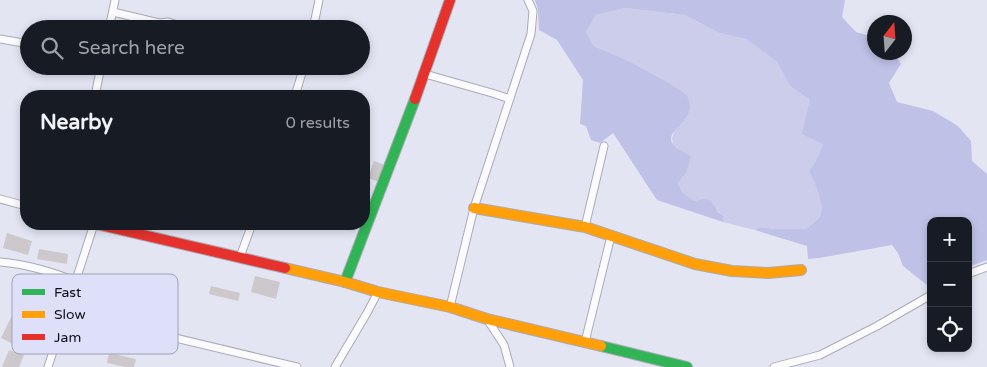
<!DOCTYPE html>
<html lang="en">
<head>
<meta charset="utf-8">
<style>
  :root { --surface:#171b24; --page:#242831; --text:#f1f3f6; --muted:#9ea1a6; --line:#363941 }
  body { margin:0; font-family:"Varela Round",sans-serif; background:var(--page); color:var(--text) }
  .controls { position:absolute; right:15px; bottom:15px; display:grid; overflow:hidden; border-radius:10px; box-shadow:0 2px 8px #0003 }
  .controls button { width:45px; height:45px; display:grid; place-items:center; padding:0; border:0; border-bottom:1px solid var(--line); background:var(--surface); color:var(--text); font:25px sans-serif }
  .compass { position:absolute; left:867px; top:15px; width:45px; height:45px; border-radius:50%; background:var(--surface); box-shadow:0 2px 8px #0003; rotate:17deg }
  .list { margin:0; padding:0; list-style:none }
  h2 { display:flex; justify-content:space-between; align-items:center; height:65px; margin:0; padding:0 20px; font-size:21px }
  h2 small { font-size:16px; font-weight:400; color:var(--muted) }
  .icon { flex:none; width:28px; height:28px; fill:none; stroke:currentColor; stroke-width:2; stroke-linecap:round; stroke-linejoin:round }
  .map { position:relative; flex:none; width:987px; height:367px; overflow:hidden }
  .search { position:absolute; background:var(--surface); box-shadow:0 2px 8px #0003; left:20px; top:20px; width:350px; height:55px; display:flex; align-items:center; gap:12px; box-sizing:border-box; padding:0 18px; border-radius:28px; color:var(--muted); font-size:19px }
  .panel { position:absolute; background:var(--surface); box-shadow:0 2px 8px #0003; left:20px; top:90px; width:350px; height:140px; border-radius:20px }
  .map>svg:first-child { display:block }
</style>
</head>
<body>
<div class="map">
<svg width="987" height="367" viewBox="0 0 987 367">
  <rect width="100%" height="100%" fill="#e4e5f3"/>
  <path fill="#cbcdea" d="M 625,8 L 685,15 L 719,33 L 746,39 L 777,62 L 790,86 L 810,100 L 823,144 L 817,159 L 809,171 C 814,182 827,207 819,218 C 815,222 810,225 806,229 L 775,229 L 760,227 L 755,230 L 723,222 L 724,216 L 703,199 L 694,201 L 682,192 L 678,183 L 686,173 L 680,152 L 673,145 L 672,138 L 675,130 L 685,118 L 669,83 L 631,62 L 594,46 L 586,32 L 596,15 Z"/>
  <path fill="#bfc1e7" d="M 535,0 L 845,0 L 842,17 L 856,32 L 874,37 L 874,52 L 894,53 L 901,64 L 889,83 L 897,102 L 933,111 L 958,126 L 971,141 L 972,161 L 987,174 L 987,260 L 968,267 L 968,221 L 931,221 L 931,283 L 927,285 L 903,266 L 898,253 L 892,245 L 819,258 L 808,259 L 807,246 L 755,230 L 760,227 L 775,229 L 806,229 C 810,225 815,222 819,218 C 827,207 814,182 809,171 L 817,159 L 823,144 L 802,134 L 810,100 L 790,86 L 777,62 L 746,39 L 719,33 L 685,15 L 625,8 L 596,15 L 586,32 L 594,46 L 631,62 L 669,83 L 687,95 C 688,99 690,104 690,107 C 689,128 647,137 691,156 L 686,173 L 678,183 L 682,192 L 694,201 L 703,199 L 710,200 L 718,212 L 724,216 L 723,222 L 657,200 L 613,133 L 600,143 L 591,140 L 586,126 L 580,124 L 583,80 L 557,40 L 539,30 L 538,10 Z"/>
  <path fill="#ccc8cb" d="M 374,161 L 385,165 L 379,182 L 368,178 Z
    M 364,197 L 372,200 L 366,216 L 364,215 Z
    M 7,233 L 32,241 L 28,255 L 3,248 Z
    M 39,249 L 68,254 L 67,264 L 37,259 Z
    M 255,276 L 280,282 L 276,299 L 251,292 Z
    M 211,286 L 240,293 L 238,301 L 209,294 Z
    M 14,311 L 26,317 L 13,344 L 1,338 Z
    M 9,350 L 24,355 L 19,367 L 2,367 Z
    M 109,353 L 136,359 L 134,367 L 125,367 L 107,363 Z"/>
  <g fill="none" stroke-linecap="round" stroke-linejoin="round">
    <defs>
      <path id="street" d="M 113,12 L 159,23 L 168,22 L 177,25 L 184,29
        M 109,29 L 115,0
        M 313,29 L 319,0
        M 0,39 L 29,44
        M 425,74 L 492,93 L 510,99
        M 95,96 L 101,66
        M 295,96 L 304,66
        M 0,199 L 26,206
        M 585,227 L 604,146
        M 240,257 L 252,224
        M 0,262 C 27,264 51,272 76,281
        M 968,274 L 987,267
        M 450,307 L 474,208 L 531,34 L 533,11 L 528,0
        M 66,312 L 297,367
        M 487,319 L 504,345 L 510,367
        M 585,342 L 611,236
        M 48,367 L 94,224
        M 335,367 L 367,313 L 378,292
        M 774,367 L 820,355 L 877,326 L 931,295"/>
      <path id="fast" d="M 345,282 L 415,99
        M 601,346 L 687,367"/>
      <path id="slow" d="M 474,208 L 585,227 L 695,264 L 732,271 L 768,273 L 801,270
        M 285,268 L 345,282 L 378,292 L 450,307 L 487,319 L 601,346"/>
      <path id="jam" d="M 415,99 L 450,0
        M 96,224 L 285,268"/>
    </defs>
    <use href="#street" stroke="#aaabb6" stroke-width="9"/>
    <use href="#fast" stroke="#aaabb6" stroke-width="12"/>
    <use href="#slow" stroke="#aaabb6" stroke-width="12"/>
    <use href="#jam" stroke="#aaabb6" stroke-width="12"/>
    <use href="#street" stroke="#fbfbfd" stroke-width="7"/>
    <use href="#fast" stroke="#30b455" stroke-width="10"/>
    <use href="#slow" stroke="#ff9f0a" stroke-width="10"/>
    <use href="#jam" stroke="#e5322d" stroke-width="10"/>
  </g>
  <rect x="12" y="274" width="166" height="80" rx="8" fill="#dee0f9" stroke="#9fa1b5" stroke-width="1"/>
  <rect x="22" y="289" width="23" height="6" fill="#30b455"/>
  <rect x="22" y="311" width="23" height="7" fill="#ff9f0a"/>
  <rect x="22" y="334" width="23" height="6" fill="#e5322d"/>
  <g font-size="14" fill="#0d0d15">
    <text x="54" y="297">Fast</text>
    <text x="54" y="319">Slow</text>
    <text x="54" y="342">Jam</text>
  </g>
</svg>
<div class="controls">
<button>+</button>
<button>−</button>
<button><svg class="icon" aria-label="locate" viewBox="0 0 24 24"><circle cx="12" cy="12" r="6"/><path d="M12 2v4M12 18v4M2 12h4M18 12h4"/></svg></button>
</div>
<svg class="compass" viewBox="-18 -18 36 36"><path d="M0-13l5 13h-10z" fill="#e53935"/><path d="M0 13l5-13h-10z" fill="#9ea1a6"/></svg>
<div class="search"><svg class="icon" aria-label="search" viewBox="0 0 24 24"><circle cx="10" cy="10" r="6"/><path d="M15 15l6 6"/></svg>Search here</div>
<section class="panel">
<h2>Nearby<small>0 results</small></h2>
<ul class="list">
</ul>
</section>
</div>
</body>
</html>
